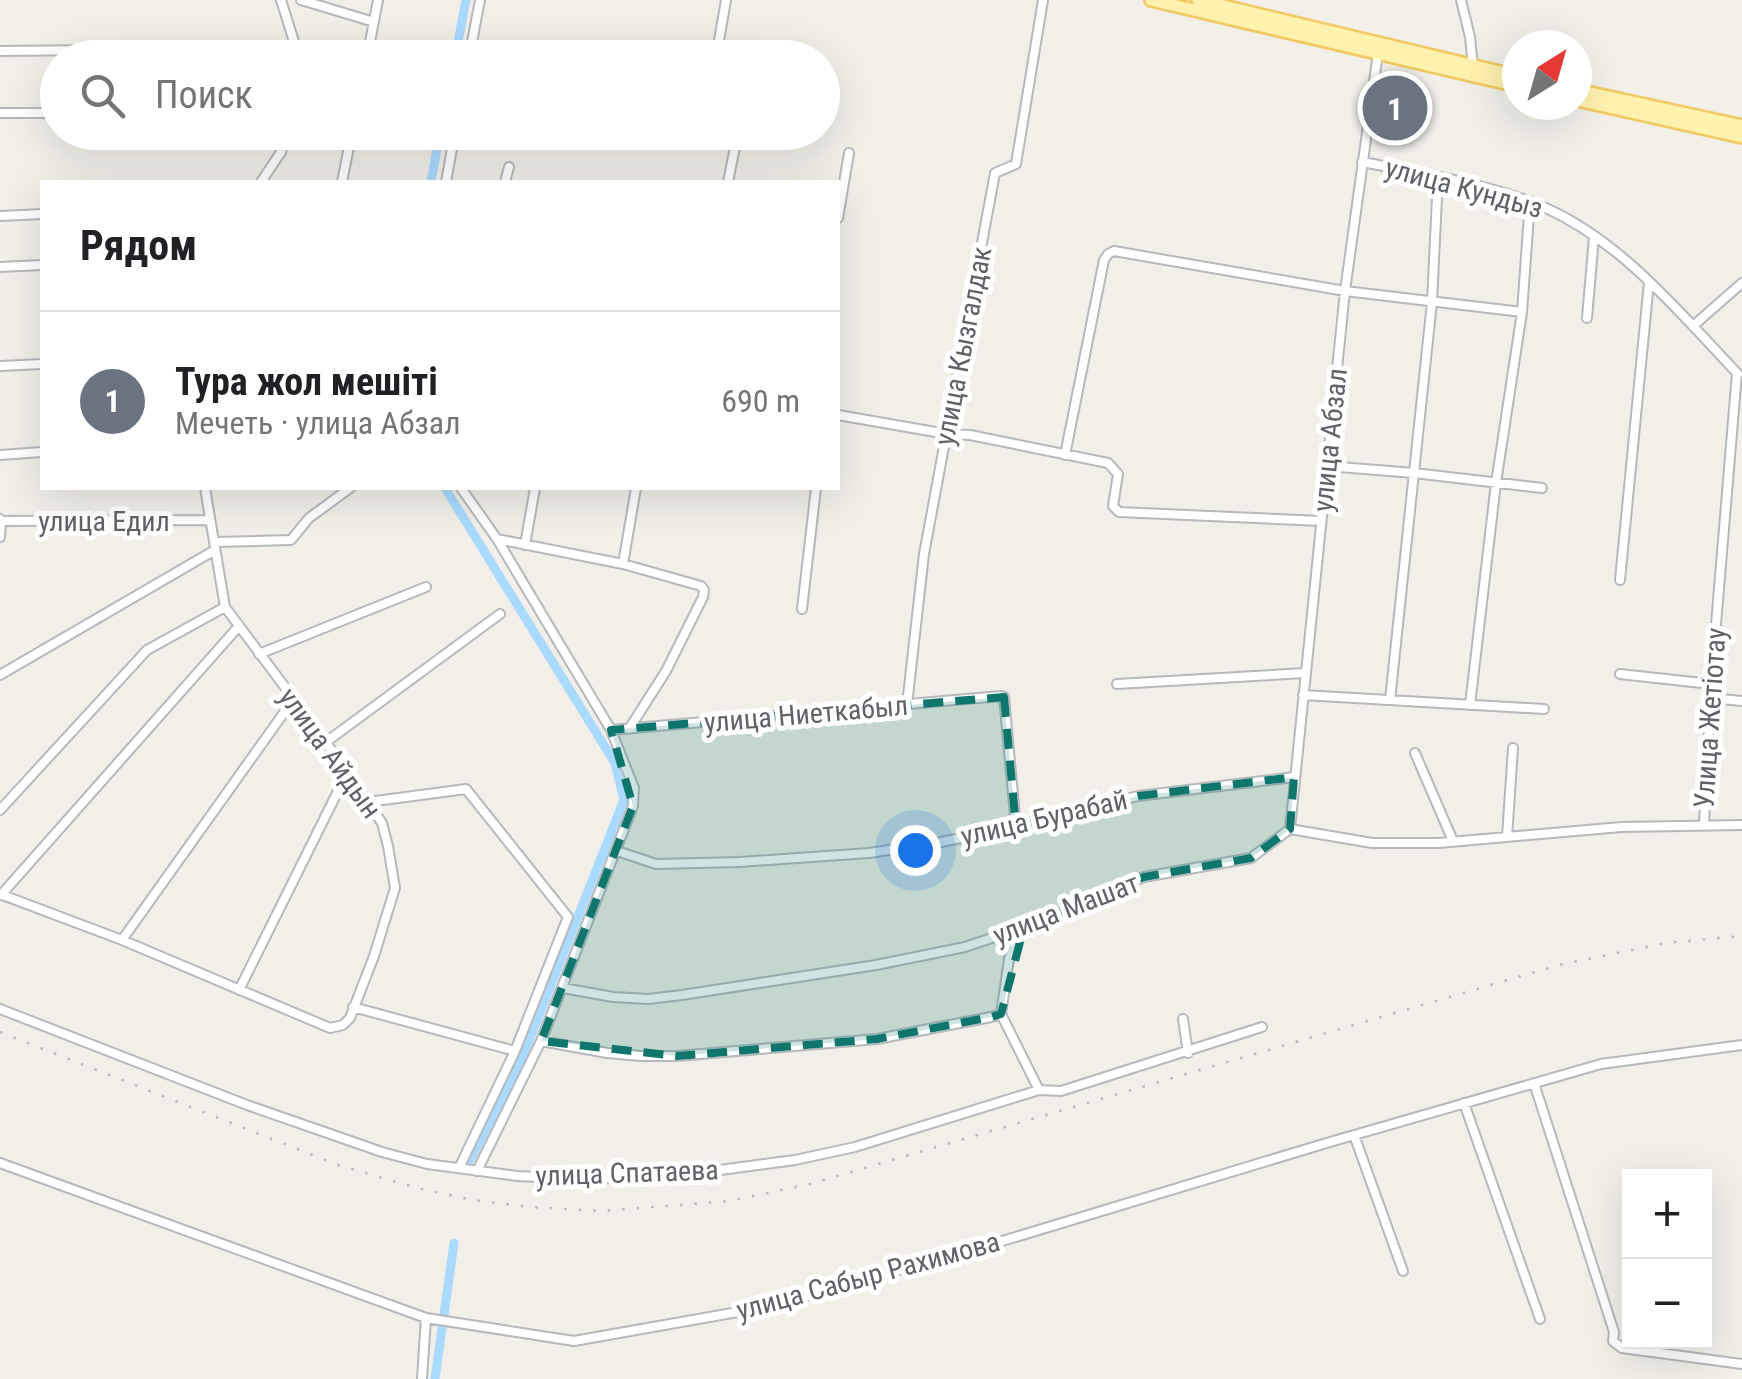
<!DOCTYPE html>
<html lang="ru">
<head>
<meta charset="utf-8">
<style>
  :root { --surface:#fff; --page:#f2f2f2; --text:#202124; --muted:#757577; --line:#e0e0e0; --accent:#0f766e }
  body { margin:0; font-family:"Roboto Condensed",sans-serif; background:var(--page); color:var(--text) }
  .controls { position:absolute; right:30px; bottom:30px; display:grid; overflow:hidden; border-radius:0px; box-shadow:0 10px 40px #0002 }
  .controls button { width:90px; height:90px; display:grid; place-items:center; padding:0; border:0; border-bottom:2px solid var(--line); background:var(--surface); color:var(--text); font:50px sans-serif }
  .compass { position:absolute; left:1502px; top:30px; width:90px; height:90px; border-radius:50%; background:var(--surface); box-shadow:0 10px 40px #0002; rotate:37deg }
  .you { position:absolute; left:915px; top:850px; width:35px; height:35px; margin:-25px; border:8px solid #fff; border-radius:50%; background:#1a73e8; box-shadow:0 0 0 15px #1a73e833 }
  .badge { display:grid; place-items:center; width:65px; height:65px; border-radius:50%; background:var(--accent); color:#fff; font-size:32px; font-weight:700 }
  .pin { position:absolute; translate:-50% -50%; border:5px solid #fff; box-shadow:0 2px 10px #0006 }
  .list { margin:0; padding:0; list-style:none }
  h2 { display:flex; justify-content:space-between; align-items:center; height:130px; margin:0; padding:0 40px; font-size:42px }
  h2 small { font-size:32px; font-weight:400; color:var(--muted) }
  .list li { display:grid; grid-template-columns:65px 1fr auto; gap:30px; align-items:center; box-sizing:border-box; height:180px; padding:0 40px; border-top:2px solid var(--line) }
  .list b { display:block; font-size:38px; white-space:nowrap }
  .list p { margin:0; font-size:32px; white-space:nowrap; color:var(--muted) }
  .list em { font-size:32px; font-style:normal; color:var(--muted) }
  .icon { flex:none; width:55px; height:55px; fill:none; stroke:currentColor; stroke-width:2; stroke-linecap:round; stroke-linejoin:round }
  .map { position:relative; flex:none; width:1742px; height:1379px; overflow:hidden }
  .search { position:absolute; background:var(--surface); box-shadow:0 10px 40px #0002; left:40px; top:40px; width:800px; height:110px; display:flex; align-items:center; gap:25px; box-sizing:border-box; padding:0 35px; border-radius:55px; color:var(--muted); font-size:38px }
  .panel { position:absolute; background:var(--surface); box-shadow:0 10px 40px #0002; left:40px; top:180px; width:800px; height:310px; border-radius:0px }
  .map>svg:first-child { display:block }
</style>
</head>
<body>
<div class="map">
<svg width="1742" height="1379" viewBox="0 0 1742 1379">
  <rect width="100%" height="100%" fill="#f1efe8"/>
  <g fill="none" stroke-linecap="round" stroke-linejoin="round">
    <path stroke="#aadaff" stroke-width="9" d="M 455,58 L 466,0
      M 431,182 L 440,132
      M 445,488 L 615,763 L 624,800 L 522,1058 L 470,1160
      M 435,1379 L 454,1243"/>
    <defs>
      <path id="street" d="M 281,0 L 296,48 L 296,58
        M 301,0 L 374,22
        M 1461,0 L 1470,37 L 1473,66
        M 0,51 L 296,48
        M 367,58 L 378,0
        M 469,58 L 480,0
        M 716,58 L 726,0
        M 0,113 L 58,113
        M 1362,162 C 1420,173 1494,185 1548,209 C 1624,244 1681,314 1738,374
        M 261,182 L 281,152 L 286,132
        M 342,182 L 352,132
        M 446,182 L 455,132
        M 505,182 L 509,167
        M 728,182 L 738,132
        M 0,216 L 42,214
        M 838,218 L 849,153
        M 0,267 L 42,265
        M 1587,318 L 1594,237
        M 1693,326 L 1742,283
        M 0,366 L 42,364
        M 838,415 L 947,434 L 970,435 L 1108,463 L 1118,474 L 1113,506 L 1119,512 L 1321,521
        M 0,455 L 42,452
        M 1065,455 L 1104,260 L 1108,254 L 1114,251 L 1345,291 L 1522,312
        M 1327,466 L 1414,473 L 1542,488
        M 461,488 L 497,539 L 611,730 L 634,788 L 633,806 L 541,1041 L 477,1171
        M 0,519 L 1,521 L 210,520
        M 0,537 L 1,521
        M 497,539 L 623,564 L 701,586 L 704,590 L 703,597 L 666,671 L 629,729
        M 214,542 L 291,540 L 309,518 L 350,488
        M 525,545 L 535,488
        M 623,564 L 636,488
        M 1620,580 L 1649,282
        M 802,609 L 816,488
        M 259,654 L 426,587
        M 1620,674 L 1711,684
        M 0,675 L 215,550
        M 1117,684 L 1305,673
        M 1303,695 L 1544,709
        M 1710,698 L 1742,701
        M 1390,700 L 1432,302 L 1438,177
        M 907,705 L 924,554 L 995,173 L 1016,164 L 1043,0
        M 1470,705 L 1496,483 L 1522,312 L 1530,201
        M 611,730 L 1001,696 L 1004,697 L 1016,827
        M 326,742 L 500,614
        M 1415,753 L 1453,841
        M 368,802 L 466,789 L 568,917 L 515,1051 L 459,1168
        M 0,810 L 147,650 L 225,607
        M 1704,824 L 1711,684 L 1737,373
        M 1290,829 L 1345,291 L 1378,53
        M 1507,837 L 1513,748
        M 617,851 L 656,864 L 739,862 L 869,853 L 936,843 L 1016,827 L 1138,796 L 1294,777
        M 0,894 L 122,940 L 330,1028 L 343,1025 L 350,1018 L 374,956 L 395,888 L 388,846 L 382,823 L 326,742 L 225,607 L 205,488
        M 1,895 L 239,626
        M 122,940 L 293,700
        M 563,988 L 613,997 L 648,999 L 682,995 L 876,965 L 965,947 L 1024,927 L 1144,877 L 1251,858 L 1290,829 L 1372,843 L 1439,843 L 1621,827 L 1742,825
        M 239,990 L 347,773
        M 353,1007 L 515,1051
        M 0,1009 L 247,1105 L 382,1152 L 427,1164 L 517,1176 L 583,1179 L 675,1176 L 795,1160 L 855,1147 L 1039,1090 L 1061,1091 L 1262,1027
        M 1001,1014 L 1039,1090
        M 1183,1019 L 1188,1053
        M 541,1041 L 607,1053 L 641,1056 L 677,1056 L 877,1039 L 991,1017 L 1001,1014 L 1009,959 L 1024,927
        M 1534,1083 L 1614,1332 L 1613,1341 L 1622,1348 L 1742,1364
        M 1464,1103 L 1540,1319
        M 1354,1135 L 1403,1271
        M 0,1163 L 426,1318 L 574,1341 L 766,1307 L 999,1242 L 1330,1142 L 1601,1064 L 1742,1045
        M 422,1379 L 426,1318"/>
      <path id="primary" d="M 1151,0 L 1517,86
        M 1198,0 L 1517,76
        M 1577,90 L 1742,126
        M 1577,100 L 1742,137"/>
    </defs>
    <use href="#street" stroke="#b5b8bc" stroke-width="12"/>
    <use href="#primary" stroke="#f2c960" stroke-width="16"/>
    <use href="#street" stroke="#fff" stroke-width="8"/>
    <use href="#primary" stroke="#fff2af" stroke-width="11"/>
    <path stroke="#b6b7b8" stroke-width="2.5" stroke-dasharray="2.5 12" stroke-linecap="butt" d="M 0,1032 L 338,1165 L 417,1188 L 473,1200 L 530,1207 L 601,1211 L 730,1201 L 810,1184 L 1559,965 L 1666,943 L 1742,936"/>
  </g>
  <path fill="#0f766e" fill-opacity="0.2" stroke="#0f766e" stroke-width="8" stroke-dasharray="20 12" stroke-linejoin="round" d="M 1004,697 L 1016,827 L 1138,796 L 1294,777 L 1290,829 L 1251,858 L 1144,877 L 1024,927 L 1001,1014 L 991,1017 L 877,1039 L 677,1056 L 541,1041 L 633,806 L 611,730 Z"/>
  <g text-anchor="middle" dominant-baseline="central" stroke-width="10" stroke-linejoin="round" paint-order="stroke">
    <g font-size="28" fill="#5f6368" stroke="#fff">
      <text transform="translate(1464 188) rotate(15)">улица Кундыз</text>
      <text transform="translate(963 346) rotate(-79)">улица Кызгалдак</text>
      <text transform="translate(1330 440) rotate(-84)">улица Абзал</text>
      <text x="104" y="521">улица Едил</text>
      <text transform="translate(806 714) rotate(-5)">улица Ниеткабыл</text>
      <text transform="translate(1710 718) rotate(-86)">Улица Жетіотау</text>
      <text transform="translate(330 753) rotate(54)">улица Айдын</text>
      <text transform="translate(1044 818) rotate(-13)">улица Бурабай</text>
      <text transform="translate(1066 909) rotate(-21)">улица Машат</text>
      <text transform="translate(627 1173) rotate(-2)">улица Спатаева</text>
      <text transform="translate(868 1276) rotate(-15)">улица Сабыр Рахимова</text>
    </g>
  </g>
</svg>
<div class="controls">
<button>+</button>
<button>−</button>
</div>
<svg class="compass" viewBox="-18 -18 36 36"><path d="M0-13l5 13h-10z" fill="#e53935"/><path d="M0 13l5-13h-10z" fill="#757577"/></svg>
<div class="you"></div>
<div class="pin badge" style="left:1395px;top:108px;background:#6b7280">1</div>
<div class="search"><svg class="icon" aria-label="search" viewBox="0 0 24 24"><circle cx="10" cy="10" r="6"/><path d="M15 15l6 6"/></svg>Поиск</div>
<section class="panel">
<h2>Рядом<small></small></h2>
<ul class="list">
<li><span class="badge" style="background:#6b7280">1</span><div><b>Тура жол мешіті</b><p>Мечеть · улица Абзал</p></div><em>690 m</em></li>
</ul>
</section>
</div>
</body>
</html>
